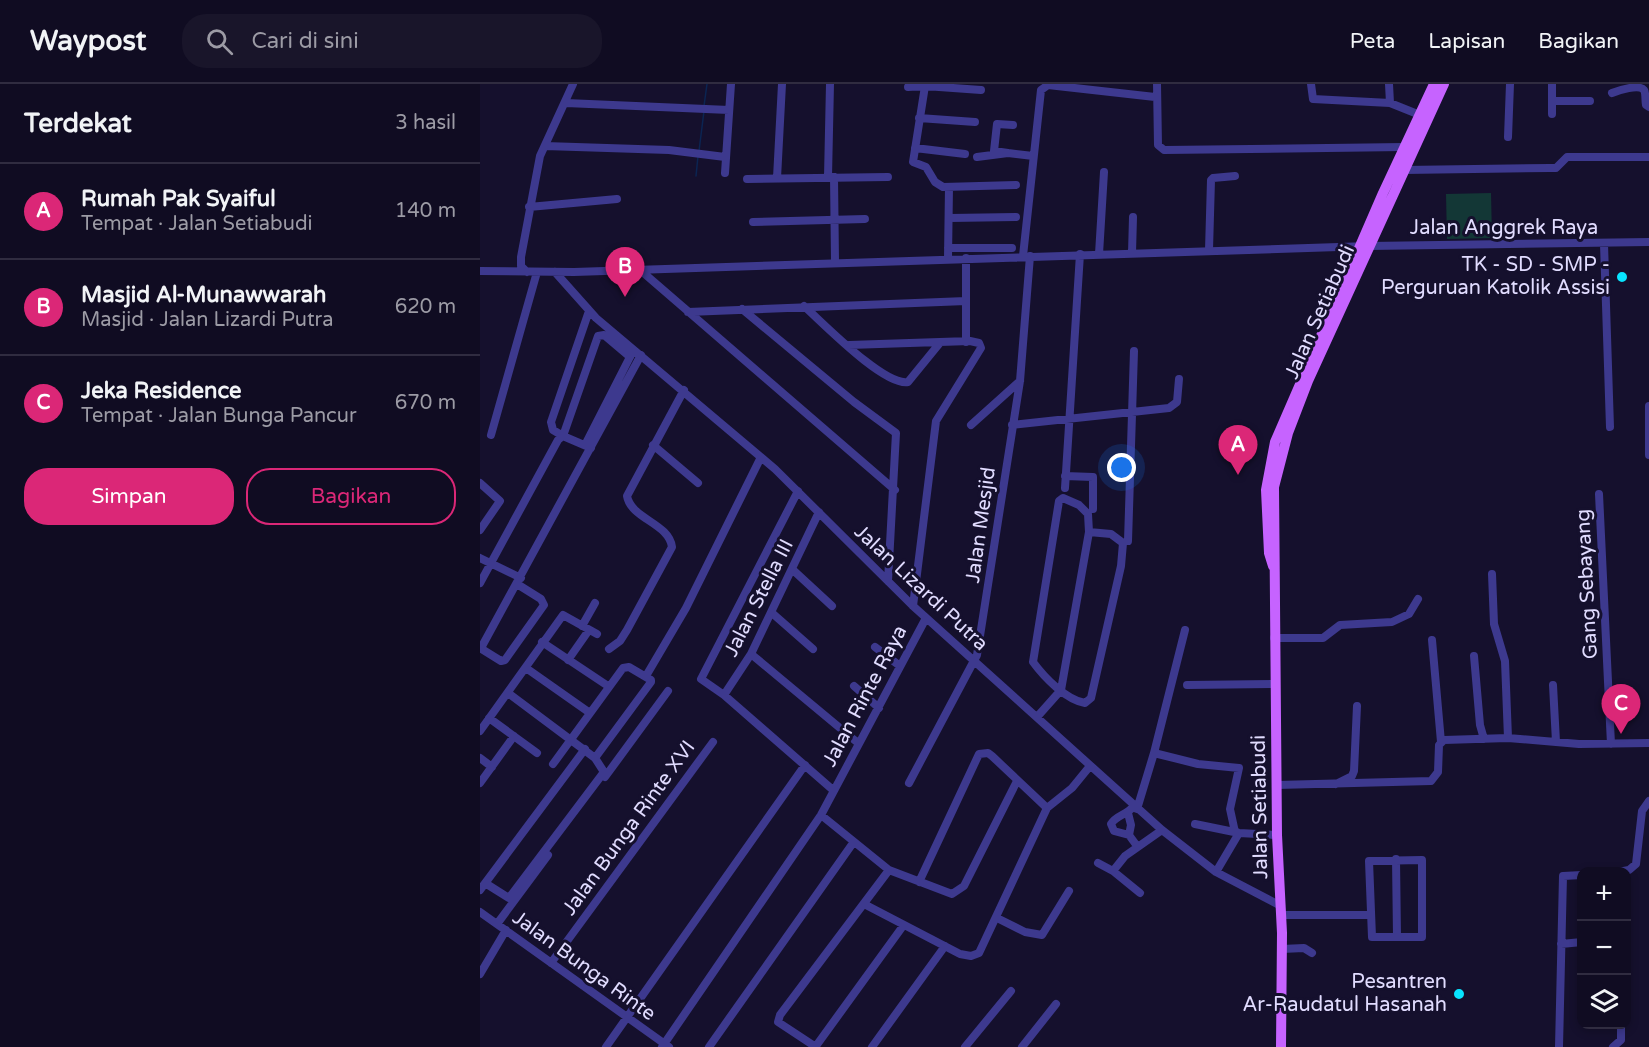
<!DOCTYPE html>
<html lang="id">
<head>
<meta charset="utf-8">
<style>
  :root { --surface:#100c22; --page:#19152a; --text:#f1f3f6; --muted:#9c9ba5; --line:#302c40; --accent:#db2777 }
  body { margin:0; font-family:"Varela Round",sans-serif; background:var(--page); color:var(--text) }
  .controls { position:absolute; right:18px; bottom:18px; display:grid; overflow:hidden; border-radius:12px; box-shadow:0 3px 9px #0003 }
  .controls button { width:54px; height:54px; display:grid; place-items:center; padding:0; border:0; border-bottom:2px solid var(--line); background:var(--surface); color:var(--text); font:30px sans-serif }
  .you { position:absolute; left:642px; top:384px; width:21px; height:21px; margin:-15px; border:4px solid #fff; border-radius:50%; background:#1a73e8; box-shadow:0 0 0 9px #1a73e833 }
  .badge { display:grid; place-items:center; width:39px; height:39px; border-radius:50%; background:var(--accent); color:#fff; font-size:20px; font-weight:700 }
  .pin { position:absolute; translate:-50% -50px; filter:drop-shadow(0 2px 3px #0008) }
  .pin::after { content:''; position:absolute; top:32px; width:21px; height:18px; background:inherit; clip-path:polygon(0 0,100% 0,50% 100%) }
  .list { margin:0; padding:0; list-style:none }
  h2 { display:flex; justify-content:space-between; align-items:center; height:78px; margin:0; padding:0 24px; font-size:26px }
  h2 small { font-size:20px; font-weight:400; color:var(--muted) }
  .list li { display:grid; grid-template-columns:39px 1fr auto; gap:18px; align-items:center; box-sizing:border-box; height:96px; padding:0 24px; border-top:2px solid var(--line) }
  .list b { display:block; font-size:22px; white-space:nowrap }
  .list p { margin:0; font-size:20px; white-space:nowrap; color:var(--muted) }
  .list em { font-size:20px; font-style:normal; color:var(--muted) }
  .actions { display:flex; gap:12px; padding:18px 24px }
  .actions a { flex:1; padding:14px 0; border:2px solid var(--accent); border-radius:24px; text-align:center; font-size:21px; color:var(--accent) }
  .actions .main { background:var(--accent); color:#fff }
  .icon { flex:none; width:33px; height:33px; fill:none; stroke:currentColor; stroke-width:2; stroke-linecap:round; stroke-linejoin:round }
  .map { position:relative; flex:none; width:1169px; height:963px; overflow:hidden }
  header { display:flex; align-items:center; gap:36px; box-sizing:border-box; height:84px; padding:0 30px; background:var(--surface); border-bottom:2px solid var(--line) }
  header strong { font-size:28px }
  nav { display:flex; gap:33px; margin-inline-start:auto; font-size:21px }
  .search { width:420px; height:54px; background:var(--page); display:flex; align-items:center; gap:15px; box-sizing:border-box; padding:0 21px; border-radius:24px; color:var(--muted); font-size:22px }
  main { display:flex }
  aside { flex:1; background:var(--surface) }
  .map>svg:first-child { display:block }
</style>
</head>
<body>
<header>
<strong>Waypost</strong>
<div class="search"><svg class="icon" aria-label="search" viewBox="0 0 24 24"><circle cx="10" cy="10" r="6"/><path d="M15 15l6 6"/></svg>Cari di sini</div>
<nav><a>Peta</a><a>Lapisan</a><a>Bagikan</a></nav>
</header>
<main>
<aside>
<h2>Terdekat<small>3 hasil</small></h2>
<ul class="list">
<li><span class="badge">A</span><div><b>Rumah Pak Syaiful</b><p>Tempat · Jalan Setiabudi</p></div><em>140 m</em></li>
<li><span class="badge">B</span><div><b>Masjid Al-Munawwarah</b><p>Masjid · Jalan Lizardi Putra</p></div><em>620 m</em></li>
<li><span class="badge">C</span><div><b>Jeka Residence</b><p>Tempat · Jalan Bunga Pancur</p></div><em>670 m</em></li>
</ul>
<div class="actions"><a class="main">Simpan</a><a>Bagikan</a></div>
</aside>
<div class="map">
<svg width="1169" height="963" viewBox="0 0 1169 963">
  <rect width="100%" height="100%" fill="#15102d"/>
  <path fill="#133736" d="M 1011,109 L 1012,154 L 967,155 L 966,110 Z"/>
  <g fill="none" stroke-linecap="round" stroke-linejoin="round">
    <path stroke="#0b2452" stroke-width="1.5" d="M 224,22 L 227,0
      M 219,67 L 224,27
      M 216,92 L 218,72"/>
    <path stroke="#3d398e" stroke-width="8" d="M 677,0 L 678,61 L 684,66 L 924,63
      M 831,0 L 833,15 L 910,19 L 940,31
      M 909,0 L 910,19
      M 428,3 L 445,2
      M 501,6 L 445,2 L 433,78 L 446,83 L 455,98 L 463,103 L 536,101
      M 1132,9 C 1139,6 1159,0 1164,6 C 1166,9 1165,17 1166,21 L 1169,23
      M 1072,17 L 1110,17
      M 86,19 L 249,26
      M 1072,30 L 1072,0
      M 439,34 L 495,38
      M 1028,53 L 1030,0
      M 65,62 L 189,66 L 245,73
      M 435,64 L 485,70
      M 528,69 L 514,67 L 517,40 L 533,41
      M 497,73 L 528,69 L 553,72
      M 924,86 L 1070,84 L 1076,84 L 1087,73 L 1169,73
      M 245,89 L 251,0
      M 348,93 L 350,0
      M 354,93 L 355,177
      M 297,94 L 302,0
      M 267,95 L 408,93
      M 49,123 L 137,115
      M 470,134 L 536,133
      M 273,138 L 385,135
      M 1124,160 L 1130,343
      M 468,164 L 532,164
      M 729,166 L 731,96 L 733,94 L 755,92
      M 652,169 L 653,133
      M 619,170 L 624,88
      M 543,172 L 561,6 L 568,1 L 675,13
      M 468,174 L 469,103
      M 159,185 L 415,406
      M 0,187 L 94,188 L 889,162 L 1169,158
      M 47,188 L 41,182 L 41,173 L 60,72 L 93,0
      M 75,188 L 116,234 L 295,385 L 433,522 L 682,746 L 736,788 L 801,822
      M 324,222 C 344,240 404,302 428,298 L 459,260
      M 262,225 L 374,318 L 416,349 L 408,497
      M 109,227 L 71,338 L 73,346 L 83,352 L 118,252 L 124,251 L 150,273
      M 208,228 L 486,217 L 486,174
      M 486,258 L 486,217
      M 369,261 L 490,257 L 499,259 L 501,264 L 456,337 L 433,522
      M 1169,322 L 1169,371
      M 491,341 L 540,297
      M 532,341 L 689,324 L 697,318 L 699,295
      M 11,351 L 57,188
      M 105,361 L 152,269
      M 173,361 L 218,399
      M 585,392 L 613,393 L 613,425
      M 0,399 L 20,417 L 0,446
      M 585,404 L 600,170
      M 318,407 L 221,595 L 244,611 L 353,706
      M 1119,410 L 1131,660
      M 648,457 L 654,267
      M 0,474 L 41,494
      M 313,486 L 352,522
      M 1012,490 L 1014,540 L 1025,577 L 1028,654
      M 0,499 L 78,356 L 83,352 L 111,364
      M 292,529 L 333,565
      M 102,542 L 115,519
      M 705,546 L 674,669 L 718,680 L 759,684 L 750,725 L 755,748
      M 794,554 L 843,554 L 860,541 L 912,538 L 929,530 L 938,515
      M 952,556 L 961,658
      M 62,558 L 128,602
      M 395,563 L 420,582
      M 0,564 L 21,577 L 25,576 L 64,521 L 61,515 L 37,500
      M 1,564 L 161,271
      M 129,565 L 140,557 L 147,546 L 192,463 C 189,439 151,435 147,412 L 204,306
      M 271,570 L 378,659
      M 994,572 L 1000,641 L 1004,655
      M 88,576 L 109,546
      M 46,584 L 110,629
      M 166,592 L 206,524 L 281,373
      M 707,601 L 795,600
      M 1073,601 L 1076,658
      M 374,602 L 399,624
      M 244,611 L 271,570 L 339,428
      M 557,633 L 581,606 L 609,448 L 608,430 L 599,421 L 583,414 L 579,417 L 553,578 C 564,593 586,616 605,619 L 611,614 L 641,482 L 643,459 L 631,450 L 609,448
      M 9,634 L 57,669
      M 0,647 L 83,531 L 117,550
      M 0,674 L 12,683
      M 73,680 L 143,584 L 149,583 L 171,596 L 171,598 L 115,674
      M 125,693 L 188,607
      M 0,699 L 34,652
      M 429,699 L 497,571 L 540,297 L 550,172
      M 856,700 L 872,692 L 874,687 L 877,622
      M 797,701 L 951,697 L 958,688 L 959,661 L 964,656 L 1028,654 L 1099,660 L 1169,659
      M 657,725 L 674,669
      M 648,729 L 651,741 L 649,751 L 657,762
      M 341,731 L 409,786 L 472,810 L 484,802 L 537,697
      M 715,740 L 759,749 L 797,751
      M 649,751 L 634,747 L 631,740 C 636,731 647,731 654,722
      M 916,775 L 917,853
      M 942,776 L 942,853 L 892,853 L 889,777 Z
      M 618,779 L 633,787 L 645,772 L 682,746
      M 633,787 L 660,809
      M 736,788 L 759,749
      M 1138,788 L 1149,786 L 1156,780 L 1162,727 L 1169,717
      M 439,798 L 499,670 L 508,669 L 512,672 L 567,724
      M 5,799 L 29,814 L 124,688 L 115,674 L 28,609
      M 0,806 L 105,665
      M 384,820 L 480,870 L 491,872 L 499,869 L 567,724 L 592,704 L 610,682
      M 0,828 L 189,963
      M 801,831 L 890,831
      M 517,834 L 545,848 L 562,851 L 589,807
      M 17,840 L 68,771
      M 1081,860 L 1102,858
      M 802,865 L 824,864 L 832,869
      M 71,879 L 233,658
      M 0,890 L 26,846
      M 336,962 L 423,842
      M 126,963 L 325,681
      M 182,963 L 341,731 L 446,534
      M 229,963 L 373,759
      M 336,963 L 298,938 L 300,931 L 409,786
      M 392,963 L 465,862
      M 485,963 L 531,907
      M 542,963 L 576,920
      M 1079,963 L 1083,792 L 1102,791
      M 1133,963 L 1141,956 L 1141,940"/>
    <path stroke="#c663ff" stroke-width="10" d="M 793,482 L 789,469 L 786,406 L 795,358 L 903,109 L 954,0
      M 801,963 L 802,849 L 797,751 L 794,403 L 808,349 L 828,297 L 964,0"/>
  </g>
  <g fill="#08e4ff" stroke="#15102d" stroke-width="2">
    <circle cx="1142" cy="193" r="6"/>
    <circle cx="979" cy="910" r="6"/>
  </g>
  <g text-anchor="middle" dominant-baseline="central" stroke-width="6" stroke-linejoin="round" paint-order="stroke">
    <g font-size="20" fill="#e1dcff" stroke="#15102d">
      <text x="1024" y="144">Jalan Anggrek Raya</text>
      <text transform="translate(840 228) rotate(-66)">Jalan Setiabudi</text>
      <text transform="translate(501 441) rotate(-82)">Jalan Mesjid</text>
      <text transform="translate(1107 500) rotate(-93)">Gang Sebayang</text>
      <text transform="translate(441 504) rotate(43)">Jalan Lizardi Putra</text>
      <text transform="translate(279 514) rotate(-63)">Jalan Stella III</text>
      <text transform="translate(385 612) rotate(-62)">Jalan Rinte Raya</text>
      <text transform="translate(780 723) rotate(-91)">Jalan Setiabudi</text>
      <text transform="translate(149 744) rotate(-54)">Jalan Bunga Rinte XVI</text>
      <text transform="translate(104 882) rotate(36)">Jalan Bunga Rinte</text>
    </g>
    <g font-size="20" fill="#e1dcff" stroke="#15102d" text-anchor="end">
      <text x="1130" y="181">TK - SD - SMP -<tspan x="1130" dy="23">Perguruan Katolik Assisi</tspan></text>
      <text x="967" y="898">Pesantren<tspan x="967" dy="23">Ar-Raudatul Hasanah</tspan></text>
    </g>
  </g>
</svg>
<div class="controls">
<button>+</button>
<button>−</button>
<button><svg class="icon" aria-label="layers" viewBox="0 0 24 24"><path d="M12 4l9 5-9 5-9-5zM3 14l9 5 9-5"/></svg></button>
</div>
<div class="you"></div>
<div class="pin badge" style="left:758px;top:391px">A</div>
<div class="pin badge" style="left:145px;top:213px">B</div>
<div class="pin badge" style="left:1141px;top:650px">C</div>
</div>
</main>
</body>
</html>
